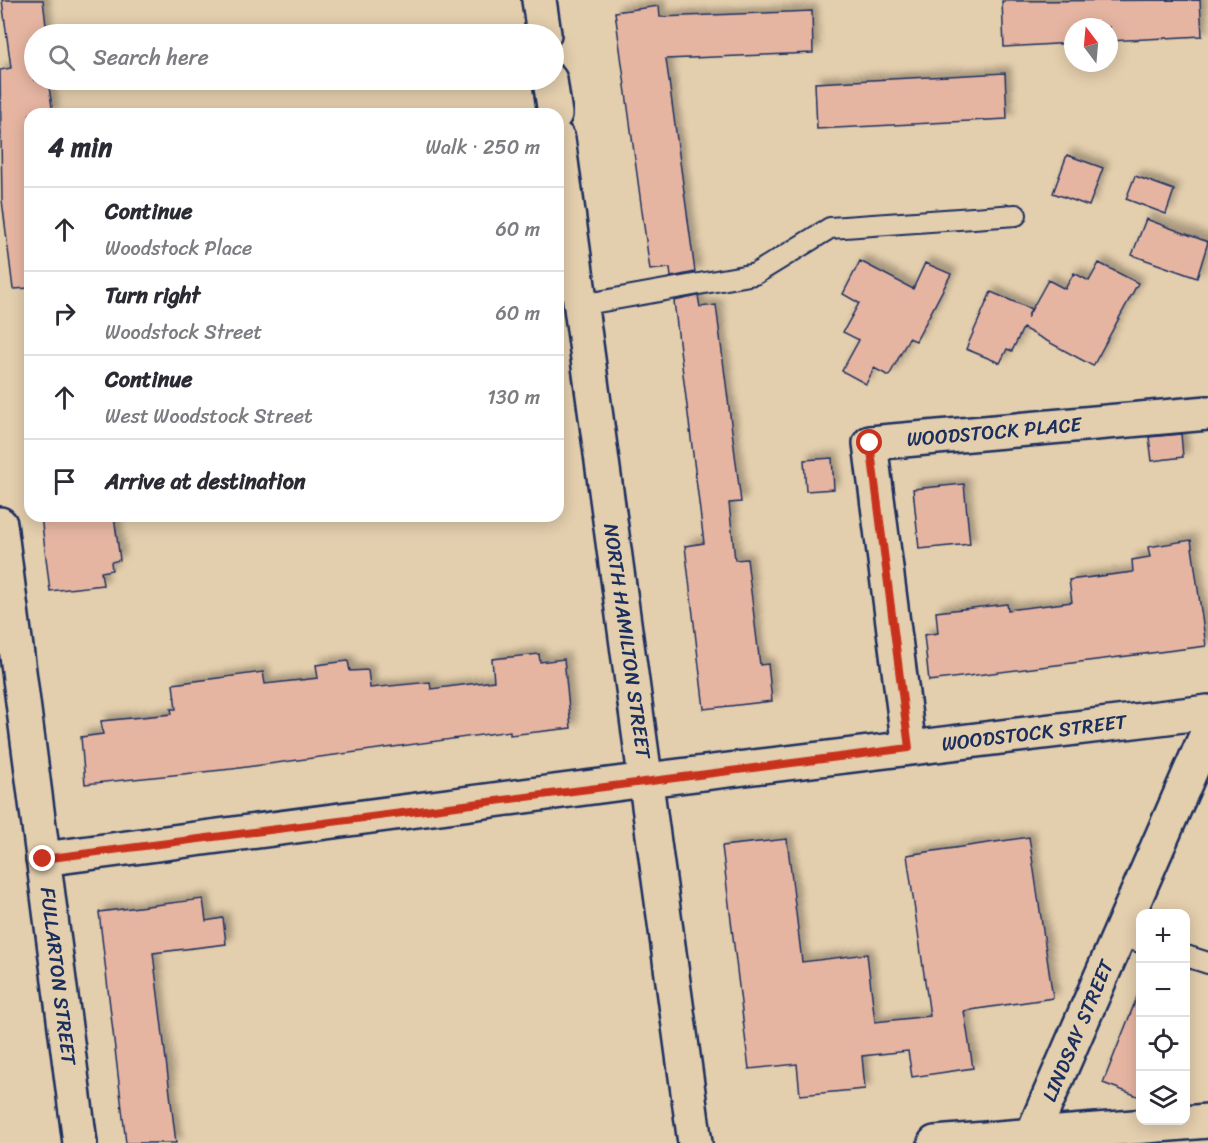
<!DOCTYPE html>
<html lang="en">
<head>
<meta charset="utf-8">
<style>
  :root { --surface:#fff; --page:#f7f7f7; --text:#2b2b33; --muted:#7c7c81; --line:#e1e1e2 }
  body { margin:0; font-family:Sriracha,sans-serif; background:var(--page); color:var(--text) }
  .controls { position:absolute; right:18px; bottom:18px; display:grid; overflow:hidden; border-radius:12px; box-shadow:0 3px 15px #0003 }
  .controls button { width:54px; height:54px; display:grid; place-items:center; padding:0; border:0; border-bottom:2px solid var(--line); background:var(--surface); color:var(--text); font:30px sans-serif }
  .compass { position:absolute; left:1064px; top:18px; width:54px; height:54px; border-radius:50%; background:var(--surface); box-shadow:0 3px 15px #0003; rotate:344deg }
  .stop { position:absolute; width:18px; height:18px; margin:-14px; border:4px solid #c8321e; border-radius:50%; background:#fff }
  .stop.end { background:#c8321e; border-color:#fff; box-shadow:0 2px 6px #0008 }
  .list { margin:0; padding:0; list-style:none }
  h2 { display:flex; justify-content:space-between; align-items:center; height:78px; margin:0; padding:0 24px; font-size:26px }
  h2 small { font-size:20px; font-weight:400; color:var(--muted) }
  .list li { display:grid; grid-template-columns:39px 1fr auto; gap:18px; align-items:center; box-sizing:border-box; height:84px; padding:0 24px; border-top:2px solid var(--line) }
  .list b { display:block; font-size:22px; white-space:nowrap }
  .list p { margin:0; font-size:20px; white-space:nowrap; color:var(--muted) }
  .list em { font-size:20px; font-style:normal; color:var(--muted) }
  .icon { flex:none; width:33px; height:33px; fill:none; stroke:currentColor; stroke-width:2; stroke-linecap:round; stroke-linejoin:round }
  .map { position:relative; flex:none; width:1208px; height:1143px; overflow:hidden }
  .search { position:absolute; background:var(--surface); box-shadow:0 3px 15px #0003; left:24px; top:24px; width:540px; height:66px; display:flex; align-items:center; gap:15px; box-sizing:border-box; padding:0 21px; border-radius:33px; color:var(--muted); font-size:22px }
  .panel { position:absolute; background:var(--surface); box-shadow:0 3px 15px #0003; left:24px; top:108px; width:540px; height:414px; border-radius:18px }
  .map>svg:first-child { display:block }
</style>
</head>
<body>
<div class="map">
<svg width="1208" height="1143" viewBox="0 0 1208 1143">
  <defs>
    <filter id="shadow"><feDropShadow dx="5.5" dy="-5.5" stdDeviation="3" flood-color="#0004"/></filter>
  </defs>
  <rect width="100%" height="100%" fill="#e3cead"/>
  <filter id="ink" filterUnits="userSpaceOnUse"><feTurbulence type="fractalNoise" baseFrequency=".0167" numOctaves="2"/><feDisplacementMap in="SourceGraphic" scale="12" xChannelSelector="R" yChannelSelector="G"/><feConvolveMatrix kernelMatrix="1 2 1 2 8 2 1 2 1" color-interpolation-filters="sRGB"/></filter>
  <g filter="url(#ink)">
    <path fill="#e6b5a2" stroke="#1b2f5e" stroke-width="1.5" filter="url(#shadow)" d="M 2,0 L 43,0 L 47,34 L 34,34 L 34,80 L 48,80 L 53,114 L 30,114 L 30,288 L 13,289 L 2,200 L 0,70 L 11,68 Z
      M 1200,0 L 1202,36 L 1109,41 L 1109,27 L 1073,27 L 1073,43 L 1004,47 L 1002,1 Z
      M 659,6 L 660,17 L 812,11 L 813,53 L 666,59 L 695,272 L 671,277 L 670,268 L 650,270 L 615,12 Z
      M 1005,73 L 1007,119 L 817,129 L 815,83 Z
      M 1067,155 L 1103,168 L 1089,206 L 1053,193 Z
      M 1135,176 L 1174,190 L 1166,214 L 1126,199 Z
      M 1146,219 L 1208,242 L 1197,278 L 1132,255 Z
      M 860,261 L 913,289 L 925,263 L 951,274 L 916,341 L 909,338 L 889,376 L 874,368 L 866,384 L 842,371 L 859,340 L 843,332 L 859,303 L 843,294 Z
      M 1099,263 L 1138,283 L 1093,366 L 1023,328 L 1012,351 L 1007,349 L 1000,363 L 966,349 L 991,292 L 1031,309 L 1027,318 L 1048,280 L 1065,289 L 1074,273 L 1089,281 Z
      M 698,296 L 700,307 L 716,305 L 741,502 L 729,503 L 735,560 L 747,559 L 760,665 L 768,664 L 772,701 L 704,709 L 685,546 L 704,543 L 674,301 Z
      M 1181,434 L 1183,457 L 1152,461 L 1149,437 Z
      M 832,458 L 834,489 L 806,491 L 804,460 Z
      M 964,484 L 970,544 L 919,549 L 913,489 Z
      M 41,516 L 114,516 L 120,560 L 111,562 L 112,570 L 101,572 L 103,585 L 50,591 Z
      M 1191,540 L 1206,646 L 929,681 L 924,635 L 938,633 L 936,612 L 1007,604 L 1008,610 L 1072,602 L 1069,580 L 1133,572 L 1132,560 L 1150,557 L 1148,547 Z
      M 539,654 L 540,662 L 564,659 L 571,728 L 510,735 L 510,731 L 232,769 L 85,784 L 81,737 L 103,734 L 101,721 L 172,714 L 171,709 L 176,709 L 173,684 L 263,672 L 265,684 L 318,678 L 316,665 L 348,661 L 350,671 L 368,670 L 370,688 L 430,682 L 431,689 L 494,681 L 492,659 Z
      M 1029,837 L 1053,998 L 964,1011 L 973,1068 L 912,1077 L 908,1051 L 862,1056 L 865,1089 L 800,1095 L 797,1064 L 749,1069 L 722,846 L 787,839 L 802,962 L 867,954 L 875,1022 L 930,1016 L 907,855 Z
      M 203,899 L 206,921 L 223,918 L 226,944 L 153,953 L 176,1143 L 126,1143 L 99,912 Z
      M 1139,992 L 1140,992 L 1140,1097 L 1103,1083 Z"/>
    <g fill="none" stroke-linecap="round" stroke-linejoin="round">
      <defs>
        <path id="lane" d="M 581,305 L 755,274 L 830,228 L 1016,215
          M 1119,936 L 1140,942
          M 1186,956 L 1208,963"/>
        <path id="street" d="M 0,524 L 80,1143
          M 909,748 L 870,443 L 1208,413
          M 43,859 L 646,780 L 1208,712
          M 1033,1133 L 1208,731
          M 935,1143 L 1208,1121"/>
        <path id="secondary" d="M 539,0 L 544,34
          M 550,80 L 555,114
          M 558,139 L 695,1143"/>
      </defs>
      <use href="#lane" stroke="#1b2f5e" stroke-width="24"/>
      <use href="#street" stroke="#1b2f5e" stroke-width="38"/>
      <use href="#secondary" stroke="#1b2f5e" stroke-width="38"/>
      <use href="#lane" stroke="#e3cead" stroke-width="20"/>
      <use href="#street" stroke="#e3cead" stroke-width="33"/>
      <use href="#secondary" stroke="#e3cead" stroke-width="33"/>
    </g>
  </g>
  <g fill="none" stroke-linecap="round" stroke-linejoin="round" filter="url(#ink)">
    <path stroke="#c8321e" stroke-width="8" d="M 43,859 L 909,748 L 870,443"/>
  </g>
  <g text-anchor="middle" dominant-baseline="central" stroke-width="5" stroke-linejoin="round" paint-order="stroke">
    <g font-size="20" fill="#1b2f5e" stroke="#e3cead">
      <text transform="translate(994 432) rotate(-5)">WOODSTOCK PLACE</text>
      <text transform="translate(627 641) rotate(82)">NORTH HAMILTON STREET</text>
      <text transform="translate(1034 733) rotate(-7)">WOODSTOCK STREET</text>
      <text transform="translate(58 976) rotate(83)">FULLARTON STREET</text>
      <text transform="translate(1078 1031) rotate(-67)">LINDSAY STREET</text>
    </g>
  </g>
</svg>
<div class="controls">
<button>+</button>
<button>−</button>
<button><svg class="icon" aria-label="locate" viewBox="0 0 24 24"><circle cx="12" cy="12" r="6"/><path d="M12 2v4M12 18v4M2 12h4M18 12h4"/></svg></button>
<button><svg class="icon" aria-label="layers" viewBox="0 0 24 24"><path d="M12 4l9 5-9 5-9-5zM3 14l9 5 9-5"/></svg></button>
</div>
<svg class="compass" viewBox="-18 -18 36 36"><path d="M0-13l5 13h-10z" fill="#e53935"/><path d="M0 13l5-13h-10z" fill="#7c7c81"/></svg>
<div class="stop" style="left:870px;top:443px"></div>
<div class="stop end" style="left:43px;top:859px"></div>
<div class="search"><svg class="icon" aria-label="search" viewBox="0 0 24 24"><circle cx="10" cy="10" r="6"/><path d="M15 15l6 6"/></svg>Search here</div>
<section class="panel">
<h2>4 min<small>Walk · 250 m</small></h2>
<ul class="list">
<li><svg class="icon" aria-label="ahead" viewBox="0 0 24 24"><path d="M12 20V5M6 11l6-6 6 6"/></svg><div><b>Continue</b><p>Woodstock Place</p></div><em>60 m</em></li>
<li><svg class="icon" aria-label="right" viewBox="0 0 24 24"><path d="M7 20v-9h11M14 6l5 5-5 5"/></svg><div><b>Turn right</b><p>Woodstock Street</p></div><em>60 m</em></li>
<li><svg class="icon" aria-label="ahead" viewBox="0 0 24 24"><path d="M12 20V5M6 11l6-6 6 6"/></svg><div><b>Continue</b><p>West Woodstock Street</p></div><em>130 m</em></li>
<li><svg class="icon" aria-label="arrive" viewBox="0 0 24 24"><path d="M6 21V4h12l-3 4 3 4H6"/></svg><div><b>Arrive at destination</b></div></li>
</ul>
</section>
</div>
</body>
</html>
